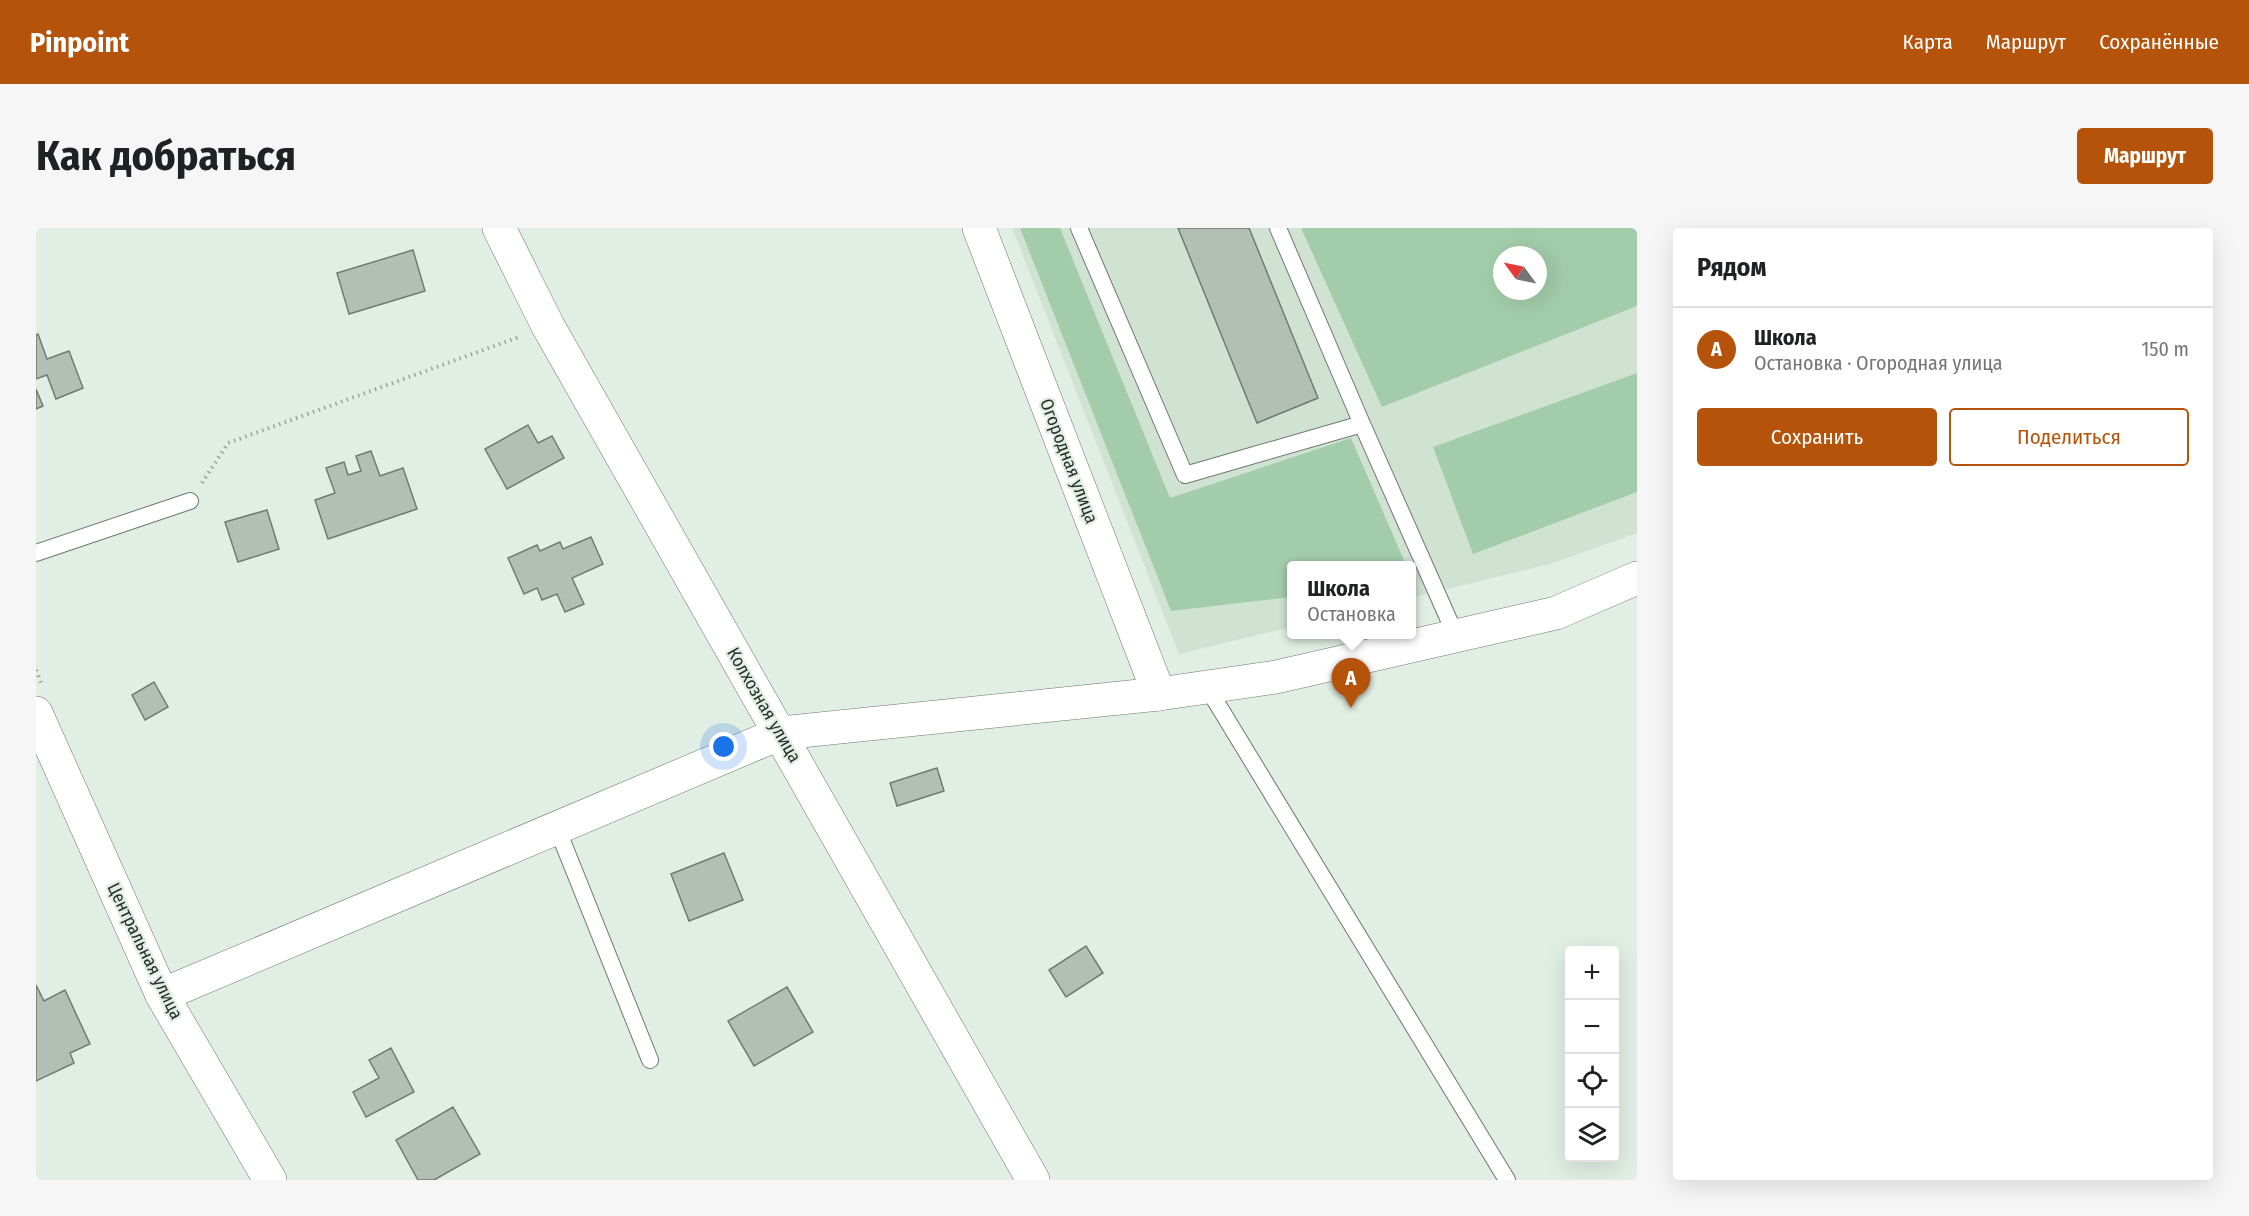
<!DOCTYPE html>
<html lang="ru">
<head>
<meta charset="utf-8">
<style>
  :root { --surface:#fff; --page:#f6f6f6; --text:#202124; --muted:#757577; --line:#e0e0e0; --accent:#b45309 }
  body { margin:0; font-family:"Fira Sans Condensed",sans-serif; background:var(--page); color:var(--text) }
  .controls { position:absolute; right:18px; bottom:18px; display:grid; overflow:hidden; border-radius:6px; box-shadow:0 6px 24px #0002 }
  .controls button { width:54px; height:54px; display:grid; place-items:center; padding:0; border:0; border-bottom:2px solid var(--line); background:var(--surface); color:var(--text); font:30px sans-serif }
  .compass { position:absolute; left:1457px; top:18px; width:54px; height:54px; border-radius:50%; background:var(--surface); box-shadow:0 6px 24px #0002; rotate:303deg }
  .you { position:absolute; left:688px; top:519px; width:21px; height:21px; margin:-15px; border:4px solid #fff; border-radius:50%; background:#1a73e8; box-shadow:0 0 0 9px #1a73e833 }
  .badge { display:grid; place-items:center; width:39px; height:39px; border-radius:50%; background:var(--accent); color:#fff; font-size:20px; font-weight:700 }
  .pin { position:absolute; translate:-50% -50px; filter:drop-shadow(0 2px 3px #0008) }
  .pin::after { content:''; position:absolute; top:32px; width:21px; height:18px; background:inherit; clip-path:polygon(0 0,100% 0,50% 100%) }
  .popup { position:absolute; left:1251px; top:333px; width:129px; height:78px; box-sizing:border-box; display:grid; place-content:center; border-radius:6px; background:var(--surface); filter:drop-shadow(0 2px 4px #0005); font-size:20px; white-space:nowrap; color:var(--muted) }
  .popup b { font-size:22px; color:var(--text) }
  .popup::after { content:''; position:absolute; left:50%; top:100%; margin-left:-12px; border:12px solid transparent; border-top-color:var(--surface) }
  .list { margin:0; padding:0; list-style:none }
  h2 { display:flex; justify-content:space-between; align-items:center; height:78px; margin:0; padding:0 24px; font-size:26px }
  h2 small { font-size:20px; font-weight:400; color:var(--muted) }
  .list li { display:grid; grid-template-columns:39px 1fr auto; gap:18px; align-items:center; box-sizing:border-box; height:84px; padding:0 24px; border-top:2px solid var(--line) }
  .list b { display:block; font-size:22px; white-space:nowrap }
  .list p { margin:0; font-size:20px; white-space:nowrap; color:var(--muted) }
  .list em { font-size:20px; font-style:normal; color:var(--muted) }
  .actions { display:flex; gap:12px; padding:18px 24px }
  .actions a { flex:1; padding:14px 0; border:2px solid var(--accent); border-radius:6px; text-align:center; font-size:21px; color:var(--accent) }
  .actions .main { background:var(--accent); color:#fff }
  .icon { flex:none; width:33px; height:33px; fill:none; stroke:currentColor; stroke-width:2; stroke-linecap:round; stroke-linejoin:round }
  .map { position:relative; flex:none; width:1601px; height:952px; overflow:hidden; border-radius:6px }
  header { display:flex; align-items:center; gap:36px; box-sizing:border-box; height:84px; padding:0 30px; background:var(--accent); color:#fff }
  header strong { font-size:28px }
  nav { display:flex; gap:33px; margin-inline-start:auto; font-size:21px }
  .intro { display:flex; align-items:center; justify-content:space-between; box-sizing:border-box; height:144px; padding:0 36px }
  h1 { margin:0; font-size:42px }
  .button { padding:15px 27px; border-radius:6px; background:var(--accent); color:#fff; font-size:21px; font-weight:700 }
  main { display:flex; gap:36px; padding:0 36px }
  aside { flex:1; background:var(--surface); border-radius:6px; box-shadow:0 6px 24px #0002 }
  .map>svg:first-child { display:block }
</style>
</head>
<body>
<header>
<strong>Pinpoint</strong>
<nav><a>Карта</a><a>Маршрут</a><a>Сохранённые</a></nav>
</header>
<div class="intro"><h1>Как добраться</h1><a class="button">Маршрут</a></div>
<main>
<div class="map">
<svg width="1601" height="952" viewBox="0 0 1601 952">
  <rect width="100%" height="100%" fill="#e1eee3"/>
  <path fill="#d0e3d3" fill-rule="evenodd" d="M 976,0 L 1601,0 L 1601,305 L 1517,335 L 1375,370 L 1375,338 L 1255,338 L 1255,399 L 1143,426 ZM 1466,27 L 1502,27 L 1502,63 L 1466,63 Z"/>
  <path fill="#a3cdaa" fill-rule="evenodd" d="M 984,0 L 1024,0 L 1134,270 L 1315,210 L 1370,337 L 1255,338 L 1255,369 L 1135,383 Z
    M 1265,0 L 1601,0 L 1601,78 L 1346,179 ZM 1466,27 L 1502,27 L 1502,63 L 1466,63 Z
    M 1601,145 L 1601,264 L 1437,326 L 1397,219 Z"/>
  <path fill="#b3bfb5" stroke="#707b71" stroke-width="1.5" d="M 1142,0 L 1213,0 L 1282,170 L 1221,195 Z
    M 377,22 L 389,63 L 313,86 L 301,45 Z
    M 2,106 L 11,131 L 33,123 L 47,160 L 20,171 L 11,147 L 0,151 L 0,107 Z
    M 0,161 L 7,178 L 0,181 Z
    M 492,197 L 502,215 L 516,208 L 528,230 L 471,261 L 449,221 Z
    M 335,223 L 344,248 L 367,240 L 381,281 L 292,311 L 279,272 L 299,265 L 290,240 L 308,234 L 312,247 L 325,243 L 320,228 Z
    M 231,282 L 243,321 L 202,334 L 189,294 Z
    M 555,309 L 567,336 L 536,350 L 548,376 L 529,384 L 521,366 L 506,372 L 501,360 L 488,366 L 472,330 L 501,317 L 504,323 L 524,314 L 527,321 Z
    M 118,454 L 132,479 L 109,492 L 96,467 Z
    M 901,540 L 908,563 L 861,578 L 854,555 Z
    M 688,625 L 707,672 L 653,693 L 635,646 Z
    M 1050,718 L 1067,745 L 1030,769 L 1013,742 Z
    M 0,757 L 8,773 L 29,762 L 54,816 L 34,825 L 38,835 L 0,853 Z
    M 751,759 L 777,804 L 718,838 L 692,793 Z
    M 355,820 L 378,864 L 330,889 L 317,864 L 343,850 L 333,832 Z
    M 417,879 L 444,926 L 398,952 L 382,952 L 360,912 Z"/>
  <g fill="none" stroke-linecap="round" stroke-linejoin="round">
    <defs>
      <path id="service" d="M 1043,0 L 1149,247 L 1326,196
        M 1242,0 L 1326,196 L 1420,408
        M 0,325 L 154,273
        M 1171,459 L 1471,952
        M 521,600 L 614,832"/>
      <path id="minor" d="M 463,0 L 512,98 L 997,952
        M 943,0 L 1123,466"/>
      <path id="tertiary" d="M 126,767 L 745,505 L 1123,466 L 1240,449 L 1520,385 L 1601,350"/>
      <path id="secondary" d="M 0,485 L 126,767 L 234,952"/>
    </defs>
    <use href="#service" stroke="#6d786e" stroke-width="18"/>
    <use href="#minor" stroke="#6d786e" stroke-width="34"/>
    <use href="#tertiary" stroke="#6d786e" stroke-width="34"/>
    <use href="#secondary" stroke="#6d786e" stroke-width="34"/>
    <path stroke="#9aa49b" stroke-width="4" stroke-dasharray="1.5 4.5" stroke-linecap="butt" d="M 166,255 L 192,215 L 483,109
      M 0,442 L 6,457"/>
    <use href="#service" stroke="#fff" stroke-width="16"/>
    <use href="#minor" stroke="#fff" stroke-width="33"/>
    <use href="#tertiary" stroke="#fff" stroke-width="33"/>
    <use href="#secondary" stroke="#fff" stroke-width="33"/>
  </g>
  <g text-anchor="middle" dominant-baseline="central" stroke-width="4.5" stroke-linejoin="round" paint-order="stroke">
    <g font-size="18" fill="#2a2f2b" stroke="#e1eee3">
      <text transform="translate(1033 233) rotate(69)">Огородная улица</text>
      <text transform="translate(728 477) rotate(60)">Колхозная улица</text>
      <text transform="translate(109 723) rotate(64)">Центральная улица</text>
    </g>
  </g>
</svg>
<div class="controls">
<button>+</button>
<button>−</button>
<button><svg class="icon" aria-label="locate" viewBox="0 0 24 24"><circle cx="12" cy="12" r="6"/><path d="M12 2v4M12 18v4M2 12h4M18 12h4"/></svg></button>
<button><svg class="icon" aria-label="layers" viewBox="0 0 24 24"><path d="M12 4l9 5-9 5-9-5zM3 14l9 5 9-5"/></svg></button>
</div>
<svg class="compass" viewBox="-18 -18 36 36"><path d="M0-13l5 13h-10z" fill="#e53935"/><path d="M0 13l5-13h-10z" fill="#757577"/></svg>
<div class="you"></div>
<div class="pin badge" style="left:1315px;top:480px">A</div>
<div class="popup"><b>Школа</b>Остановка</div>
</div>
<aside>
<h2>Рядом<small></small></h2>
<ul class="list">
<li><span class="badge">A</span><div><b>Школа</b><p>Остановка · Огородная улица</p></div><em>150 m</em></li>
</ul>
<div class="actions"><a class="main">Сохранить</a><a>Поделиться</a></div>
</aside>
</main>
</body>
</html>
